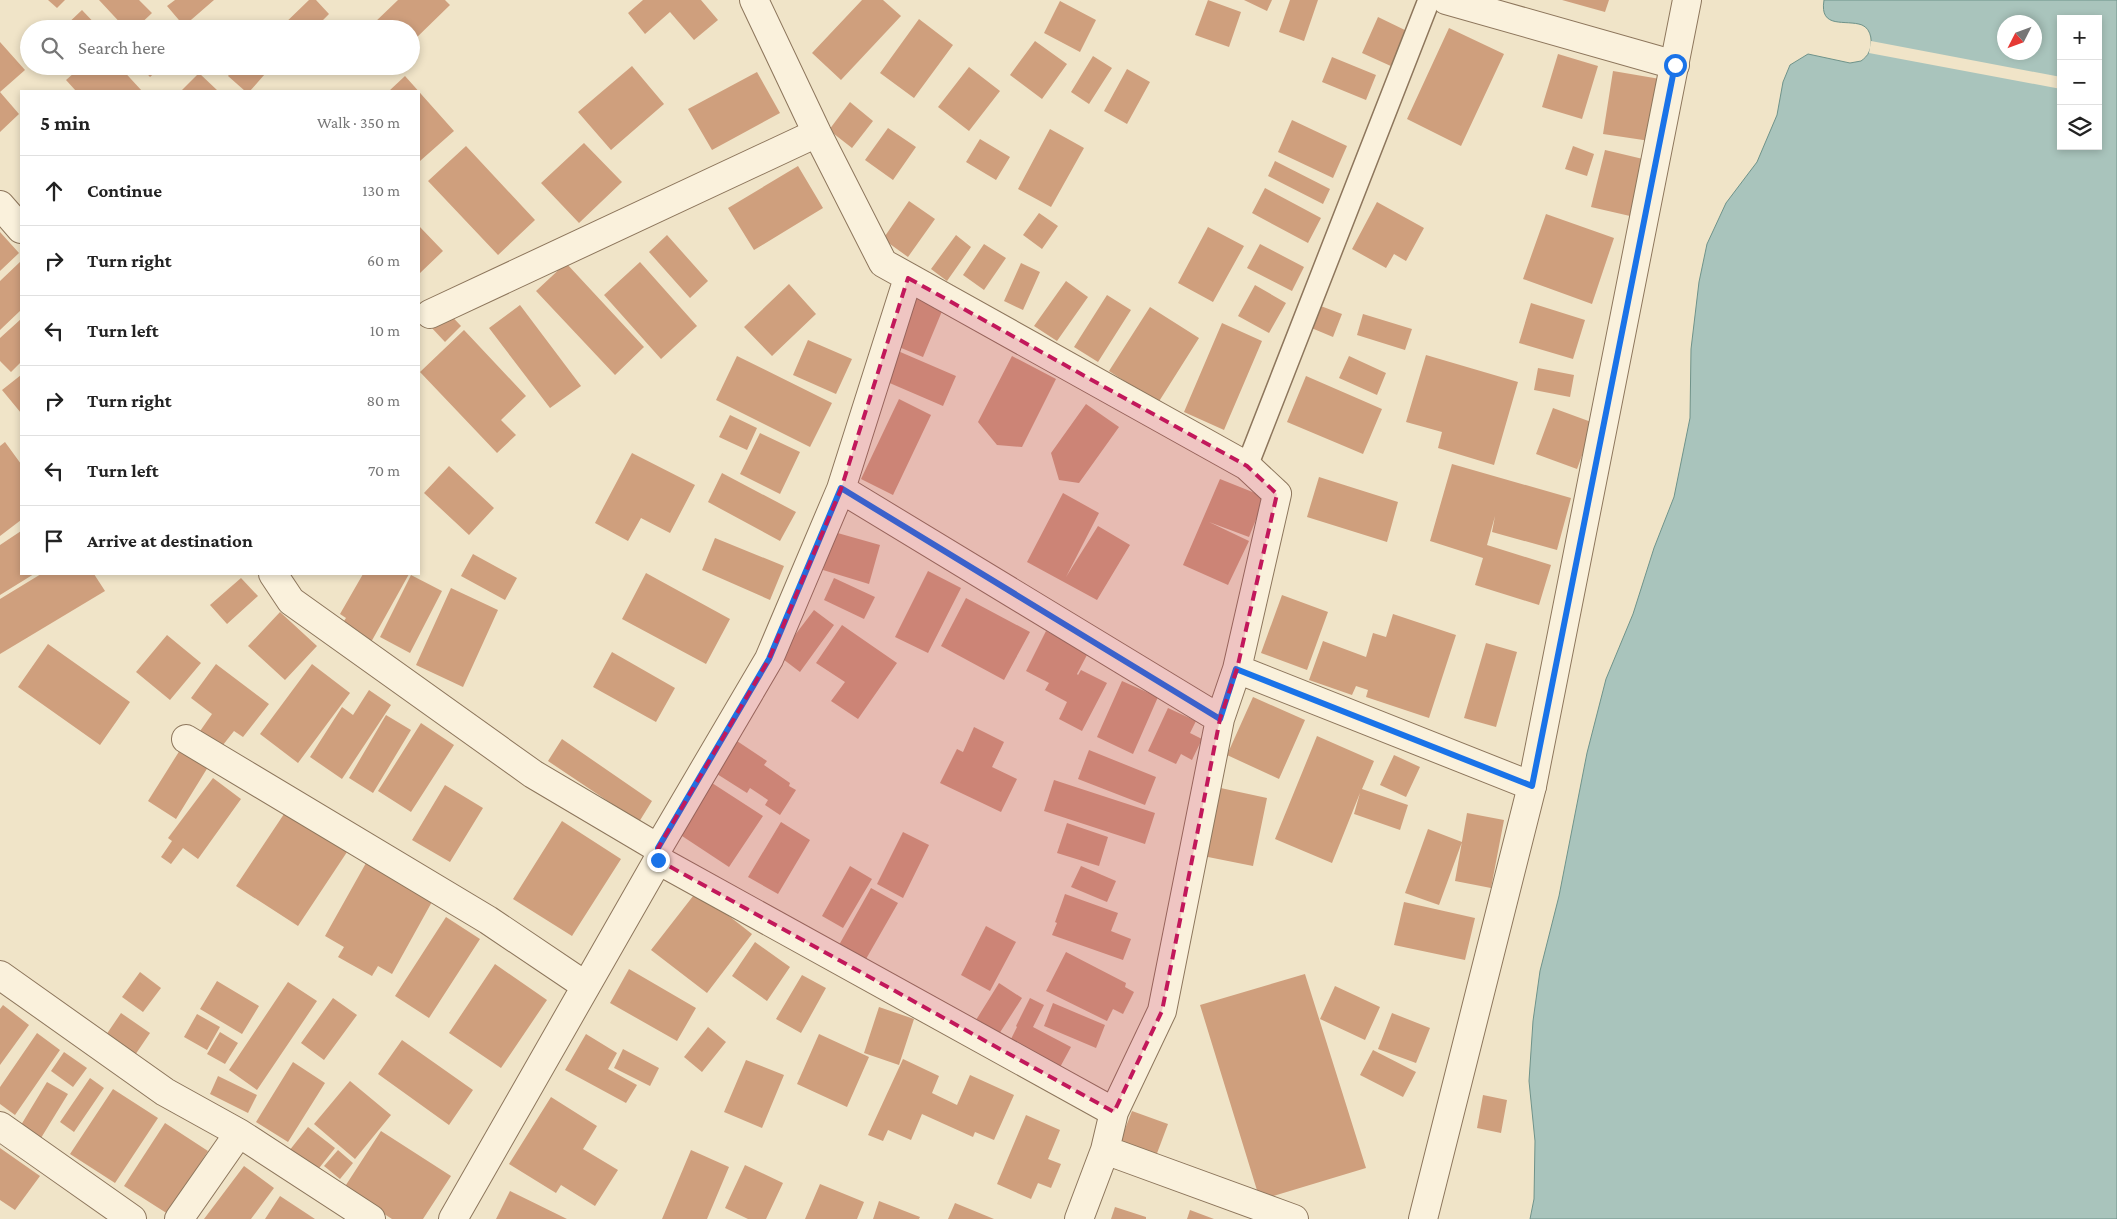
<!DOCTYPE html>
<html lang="en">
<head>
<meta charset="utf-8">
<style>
  :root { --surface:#fff; --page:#f2f2f2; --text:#222; --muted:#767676; --line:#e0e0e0 }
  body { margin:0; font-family:"Crimson Pro",serif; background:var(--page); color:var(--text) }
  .controls { position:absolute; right:15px; top:15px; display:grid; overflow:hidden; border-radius:0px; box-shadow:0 2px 8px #0003 }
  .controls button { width:45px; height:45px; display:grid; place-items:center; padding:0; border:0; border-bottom:1px solid var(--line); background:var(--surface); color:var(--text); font:25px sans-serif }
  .compass { position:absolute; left:1997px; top:15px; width:45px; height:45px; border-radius:50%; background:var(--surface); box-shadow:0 2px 8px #0003; rotate:228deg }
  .stop { position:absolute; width:15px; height:15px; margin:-11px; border:4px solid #1a73e8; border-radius:50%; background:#fff }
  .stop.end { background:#1a73e8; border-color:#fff; box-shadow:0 1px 5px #0008 }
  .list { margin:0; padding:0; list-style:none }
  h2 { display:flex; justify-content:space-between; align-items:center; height:65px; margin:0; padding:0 20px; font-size:21px }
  h2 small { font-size:16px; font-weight:400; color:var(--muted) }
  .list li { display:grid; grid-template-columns:32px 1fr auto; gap:15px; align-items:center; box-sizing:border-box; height:70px; padding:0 20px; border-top:1px solid var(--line) }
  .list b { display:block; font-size:19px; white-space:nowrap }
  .list em { font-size:16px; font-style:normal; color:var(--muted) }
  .icon { flex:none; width:28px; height:28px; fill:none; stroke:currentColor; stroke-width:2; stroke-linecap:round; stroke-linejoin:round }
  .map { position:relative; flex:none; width:2117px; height:1219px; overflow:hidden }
  .search { position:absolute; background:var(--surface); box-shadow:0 2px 8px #0003; left:20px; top:20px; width:400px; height:55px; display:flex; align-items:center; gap:12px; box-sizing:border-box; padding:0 18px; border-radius:28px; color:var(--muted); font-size:19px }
  .panel { position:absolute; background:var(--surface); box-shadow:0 2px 8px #0003; left:20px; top:90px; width:400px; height:485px; border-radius:0px }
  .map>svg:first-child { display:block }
</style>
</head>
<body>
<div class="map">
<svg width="2117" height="1219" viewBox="0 0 2117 1219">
  <rect width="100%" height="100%" fill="#f0e4c8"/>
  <path fill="#a9c4bc" stroke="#6f938a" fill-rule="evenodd" d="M 1824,0 L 2117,0 L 2117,1219 L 1530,1219 L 1534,1199 L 1535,1141 L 1529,1081 L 1533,1021 L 1540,971 L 1559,896 L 1587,753 L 1606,679 L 1633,614 L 1654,548 L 1674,497 L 1690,418 L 1691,349 L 1699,282 L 1707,244 L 1726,203 L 1757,162 L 1777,115 L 1783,82 L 1790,65 L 1808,54 L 1850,63 L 1861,61 C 1864,59 1868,55 1869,52 C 1873,44 1872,29 1862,25 C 1846,19 1819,30 1824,0 ZM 2061,19 L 2098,19 L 2098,146 L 2061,146 ZM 2004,22 L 2034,22 L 2034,52 L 2004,52 Z"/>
  <path fill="#f0e4c8" d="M 1871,41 L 2061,77 L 2061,89 L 1869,53 Z"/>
  <path fill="#cf9f7d" d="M 48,0 L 65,0 L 57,8 Z
    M 99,0 L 139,0 L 152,13 L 135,29 L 126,29 Z
    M 175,0 L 214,0 L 184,26 L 167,6 Z
    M 309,0 L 316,0 L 329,14 L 314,29 L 279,29 Z
    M 398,0 L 445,0 L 450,5 L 411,43 L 411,29 L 378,29 L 373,24 Z
    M 643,0 L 701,0 L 718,20 L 694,40 L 670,12 L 645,34 L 628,13 Z
    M 862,0 L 883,0 L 901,16 L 841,80 L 812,53 Z
    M 1208,0 L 1241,12 L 1229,47 L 1195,35 Z
    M 1244,0 L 1272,0 L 1267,11 Z
    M 1290,0 L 1318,0 L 1304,41 L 1279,32 Z
    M 1562,0 L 1609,0 L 1605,12 Z
    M 1060,1 L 1096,20 L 1080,52 L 1044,33 Z
    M 82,10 L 100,29 L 62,29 Z
    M 1378,17 L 1409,32 L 1393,67 L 1362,53 Z
    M 919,19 L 953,45 L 914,98 L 880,73 Z
    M 1449,28 L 1504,54 L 1461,146 L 1407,119 Z
    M 1035,41 L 1067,64 L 1042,99 L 1010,75 Z
    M 0,42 L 25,70 L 0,92 Z
    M 1558,54 L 1598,66 L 1582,119 L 1542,107 Z
    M 1093,56 L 1112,68 L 1089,104 L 1071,92 Z
    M 1332,57 L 1376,75 L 1366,100 L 1322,82 Z
    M 82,66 L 119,66 L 142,91 L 76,91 L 66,80 Z
    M 140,66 L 162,66 L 150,77 Z
    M 236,66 L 272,66 L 250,91 L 245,91 L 228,76 Z
    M 632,66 L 664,104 L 611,150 L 578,112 Z
    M 969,67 L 1000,91 L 969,131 L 938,107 Z
    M 1127,69 L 1150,82 L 1127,124 L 1104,111 Z
    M 1613,71 L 1660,79 L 1650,141 L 1603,134 Z
    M 757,72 L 780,113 L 712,150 L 688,109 Z
    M 199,73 L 218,91 L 181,91 Z
    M 405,76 L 454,131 L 420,161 L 419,160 L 419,91 L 389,91 Z
    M 0,92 L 19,114 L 0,132 Z
    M 850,102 L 873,121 L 852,148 L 829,130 Z
    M 1292,120 L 1347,146 L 1333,178 L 1278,152 Z
    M 888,128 L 916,147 L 893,180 L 865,160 Z
    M 1050,129 L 1084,148 L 1051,207 L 1018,189 Z
    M 980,139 L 1010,157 L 996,180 L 966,162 Z
    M 584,143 L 622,182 L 579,223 L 541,183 Z
    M 466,146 L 535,220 L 498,255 L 428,181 Z
    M 1573,146 L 1594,154 L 1587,176 L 1565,169 Z
    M 1605,150 L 1643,159 L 1630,216 L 1591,207 Z
    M 1275,161 L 1330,189 L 1323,204 L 1268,176 Z
    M 798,166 L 823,208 L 754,250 L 728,208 Z
    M 1265,188 L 1321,218 L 1308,243 L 1252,213 Z
    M 909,201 L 935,219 L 908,257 L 883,239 Z
    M 1377,202 L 1424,228 L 1406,261 L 1394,254 L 1386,268 L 1352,249 Z
    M 1039,213 L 1058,226 L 1042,249 L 1023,235 Z
    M 1546,214 L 1614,238 L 1592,304 L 1523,279 Z
    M 419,226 L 443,251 L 419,274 Z
    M 1208,227 L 1244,246 L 1213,302 L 1178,283 Z
    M 0,232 L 19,253 L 0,271 Z
    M 667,235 L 708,281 L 690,298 L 649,252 Z
    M 956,235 L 971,247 L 947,281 L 931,269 Z
    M 984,244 L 1006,258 L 984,290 L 963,275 Z
    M 1260,244 L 1304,267 L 1292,291 L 1247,268 Z
    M 21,261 L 21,310 L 0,330 L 0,281 Z
    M 640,262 L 697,326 L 661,359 L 604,295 Z
    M 566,263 L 644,347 L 615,375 L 536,291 Z
    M 1021,263 L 1040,272 L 1023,310 L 1004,301 Z
    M 1066,281 L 1088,297 L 1057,341 L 1034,326 Z
    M 789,284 L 816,314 L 772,356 L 744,327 Z
    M 1255,285 L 1286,303 L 1269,333 L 1238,316 Z
    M 916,292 L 945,304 L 923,357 L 894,345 Z
    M 1107,295 L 1131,310 L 1098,362 L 1074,347 Z
    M 1531,303 L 1585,320 L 1573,359 L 1519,343 Z
    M 520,305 L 581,386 L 550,408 L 489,328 Z
    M 1318,305 L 1342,314 L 1333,337 L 1309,327 Z
    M 1150,307 L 1199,338 L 1158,403 L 1109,371 Z
    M 446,310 L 461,326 L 445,342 L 430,326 Z
    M 1363,314 L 1412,329 L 1405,350 L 1357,335 Z
    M 21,319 L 21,362 L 11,372 L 0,361 L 0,338 Z
    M 1222,323 L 1262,341 L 1224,430 L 1184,412 Z
    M 464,330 L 526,396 L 501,420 L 516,435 L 497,453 L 420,372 Z
    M 808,340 L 852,359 L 836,394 L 793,375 Z
    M 898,351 L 956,376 L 943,406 L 885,381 Z
    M 1426,355 L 1518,382 L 1494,465 L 1438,448 L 1442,432 L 1406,422 Z
    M 737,356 L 832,403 L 810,447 L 716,400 Z
    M 1012,356 L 1056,379 L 1022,447 L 997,445 L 978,422 Z
    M 1349,356 L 1386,373 L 1377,395 L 1339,378 Z
    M 1538,368 L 1574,375 L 1570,397 L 1534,390 Z
    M 21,375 L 21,413 L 2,390 Z
    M 1306,376 L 1382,409 L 1363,454 L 1287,422 Z
    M 899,399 L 931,415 L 893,495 L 861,479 Z
    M 1086,404 L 1119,427 L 1079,483 L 1059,480 L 1051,453 Z
    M 1553,408 L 1594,423 L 1577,469 L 1536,454 Z
    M 730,415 L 757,428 L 747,450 L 719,437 Z
    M 760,433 L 800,452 L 780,494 L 740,474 Z
    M 5,442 L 21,464 L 21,520 L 0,536 L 0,446 Z
    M 632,453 L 695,485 L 670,533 L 641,518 L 628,541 L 595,523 Z
    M 1452,464 L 1571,498 L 1557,550 L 1492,532 L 1495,516 L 1487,545 L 1551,565 L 1539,605 L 1475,585 L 1483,558 L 1430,541 Z
    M 449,466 L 494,508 L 469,535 L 424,493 Z
    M 722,473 L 796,512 L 780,541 L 708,502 Z
    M 1319,477 L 1398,502 L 1387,542 L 1307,517 Z
    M 1220,479 L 1265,497 L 1249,537 L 1209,522 L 1249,541 L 1228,585 L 1183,565 Z
    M 1063,493 L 1099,513 L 1066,577 L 1098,526 L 1130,545 L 1097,600 L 1027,562 Z
    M 21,531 L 21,574 L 34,574 L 0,595 L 0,545 Z
    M 834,532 L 880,545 L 869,584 L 823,570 Z
    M 715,538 L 784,566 L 770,600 L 702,570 Z
    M 473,554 L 517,578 L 505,600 L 461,576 Z
    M 928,571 L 961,588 L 928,653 L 895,637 Z
    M 646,573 L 730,619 L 706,664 L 622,619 Z
    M 41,574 L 94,574 L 105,591 L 0,654 L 0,599 Z
    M 363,574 L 409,574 L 370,644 L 340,627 L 346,618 L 340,614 Z
    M 411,575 L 442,591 L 410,653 L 380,637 Z
    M 241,578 L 258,596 L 227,624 L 210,605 Z
    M 834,578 L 875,597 L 864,619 L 824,600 Z
    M 451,588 L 498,610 L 463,687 L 416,665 Z
    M 1282,595 L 1328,612 L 1307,670 L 1261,653 Z
    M 966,598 L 1030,632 L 1004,680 L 941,646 Z
    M 814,610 L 834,625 L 800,672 L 779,656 Z
    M 280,612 L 317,646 L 285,680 L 248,646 Z
    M 1393,614 L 1456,635 L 1429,718 L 1366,697 L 1368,690 L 1356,686 L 1352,695 L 1309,680 L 1323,641 L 1366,657 L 1373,633 L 1386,637 Z
    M 842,625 L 897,663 L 858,719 L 831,701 L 845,682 L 816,663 Z
    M 1046,631 L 1088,653 L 1077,674 L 1078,675 L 1081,670 L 1107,683 L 1082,731 L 1059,719 L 1067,702 L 1045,690 L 1049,683 L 1026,671 Z
    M 167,635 L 201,663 L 170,700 L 136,672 Z
    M 1486,643 L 1517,652 L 1496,727 L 1464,718 Z
    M 48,644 L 130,702 L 100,745 L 18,687 Z
    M 612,652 L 675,688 L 656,722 L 593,687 Z
    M 216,664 L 269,704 L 243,737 L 234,731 L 219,750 L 198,734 L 212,714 L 191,698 Z
    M 312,664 L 350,693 L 298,763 L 260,734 Z
    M 1122,681 L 1158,697 L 1133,754 L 1097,737 Z
    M 369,690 L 391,705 L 342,779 L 310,757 L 342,707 L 353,715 Z
    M 1253,697 L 1305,720 L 1279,779 L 1227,755 Z
    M 1168,708 L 1196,721 L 1190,733 L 1202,739 L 1192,760 L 1181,754 L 1176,764 L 1148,751 Z
    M 386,715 L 411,730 L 373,793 L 349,778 Z
    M 421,723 L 454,745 L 411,812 L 378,791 Z
    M 974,727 L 1004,742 L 992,767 L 1017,779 L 1001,812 L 940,783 L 957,749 L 963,752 Z
    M 1317,736 L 1374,761 L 1362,789 L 1408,805 L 1400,830 L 1354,814 L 1360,793 L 1332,863 L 1275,839 Z
    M 562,739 L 652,801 L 639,822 L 548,761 Z
    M 737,741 L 767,761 L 764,765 L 790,783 L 789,786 L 796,790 L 780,815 L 765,805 L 768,800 L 750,788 L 747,793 L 717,774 Z
    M 180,750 L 208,767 L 176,819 L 148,801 Z
    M 1089,750 L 1156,777 L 1145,805 L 1078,779 Z
    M 1394,755 L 1420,767 L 1406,797 L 1380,785 Z
    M 213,778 L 241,799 L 198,859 L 183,848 L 171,864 L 161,857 L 172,841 L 168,838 Z
    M 1054,780 L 1155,813 L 1145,844 L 1044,811 Z
    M 712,783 L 763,816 L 729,867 L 679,834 Z
    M 445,785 L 483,808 L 450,862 L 412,840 Z
    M 1216,787 L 1267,798 L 1253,866 L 1203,856 Z
    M 286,811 L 347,852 L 298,926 L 236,886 Z
    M 1467,813 L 1504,820 L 1491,888 L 1455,881 Z
    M 562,821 L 621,859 L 572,936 L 513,899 Z
    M 781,822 L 810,840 L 778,894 L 748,877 Z
    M 1067,823 L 1108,837 L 1099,866 L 1057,853 Z
    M 1428,829 L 1462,842 L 1439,905 L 1405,893 Z
    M 903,832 L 929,845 L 903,898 L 877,884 Z
    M 366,863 L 433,900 L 392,974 L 378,966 L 372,976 L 338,957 L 344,947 L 325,936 Z
    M 850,866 L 872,879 L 843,928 L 822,916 Z
    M 1081,866 L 1116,881 L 1107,902 L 1071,887 Z
    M 871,888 L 898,903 L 866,959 L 839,945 Z
    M 697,891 L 752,934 L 707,993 L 651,950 Z
    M 1065,894 L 1118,913 L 1111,931 L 1131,939 L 1123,960 L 1052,935 L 1057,923 L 1055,922 Z
    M 1404,902 L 1475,918 L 1465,960 L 1394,945 Z
    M 446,917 L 480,939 L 429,1018 L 395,996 Z
    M 986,926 L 1016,942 L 990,991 L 961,975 Z
    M 755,942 L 790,967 L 767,1001 L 732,976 Z
    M 1066,952 L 1126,983 L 1125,987 L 1134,992 L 1123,1014 L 1113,1009 L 1107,1021 L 1046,991 Z
    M 495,964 L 547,1000 L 501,1068 L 449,1033 Z
    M 629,969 L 696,1008 L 677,1041 L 610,1003 Z
    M 140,972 L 161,988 L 143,1012 L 122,997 Z
    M 1305,974 L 1366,1168 L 1260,1200 L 1200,1005 Z
    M 802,975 L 826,988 L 801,1033 L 776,1019 Z
    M 217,981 L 259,1006 L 242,1034 L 200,1009 Z
    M 288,982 L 317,1001 L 257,1090 L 229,1070 Z
    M 999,983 L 1022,998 L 999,1034 L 976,1020 Z
    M 1335,986 L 1380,1007 L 1365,1040 L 1320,1019 Z
    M 333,998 L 357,1015 L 324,1060 L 301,1043 Z
    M 1030,998 L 1044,1005 L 1033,1027 L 1071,1047 L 1059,1069 L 1009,1043 L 1017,1027 L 1016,1026 Z
    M 1053,1003 L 1105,1025 L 1096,1048 L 1044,1026 Z
    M 3,1005 L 29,1025 L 0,1065 L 0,1009 Z
    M 879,1007 L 914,1019 L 899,1065 L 864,1053 Z
    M 121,1013 L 150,1033 L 133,1058 L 104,1038 Z
    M 1392,1013 L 1430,1028 L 1416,1063 L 1378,1049 Z
    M 197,1014 L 220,1027 L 207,1050 L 184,1037 Z
    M 708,1027 L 726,1042 L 702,1072 L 684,1057 Z
    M 220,1032 L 238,1043 L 225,1064 L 207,1054 Z
    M 37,1033 L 60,1050 L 15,1115 L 0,1104 L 0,1087 Z
    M 586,1034 L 617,1053 L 608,1069 L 637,1085 L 626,1103 L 565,1070 Z
    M 819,1034 L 869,1057 L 847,1107 L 797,1084 Z
    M 402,1040 L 473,1090 L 449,1125 L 378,1074 Z
    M 623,1049 L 659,1068 L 650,1086 L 614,1068 Z
    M 1373,1050 L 1416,1072 L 1403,1097 L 1360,1075 Z
    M 64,1052 L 87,1068 L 73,1087 L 51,1071 Z
    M 903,1059 L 939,1076 L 932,1093 L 957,1105 L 970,1075 L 1014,1095 L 994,1140 L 975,1132 L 973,1137 L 922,1114 L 911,1140 L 888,1130 L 883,1141 L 868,1135 Z
    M 746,1060 L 784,1075 L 762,1128 L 724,1112 Z
    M 293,1062 L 325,1083 L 288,1142 L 256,1122 Z
    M 218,1076 L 257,1095 L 248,1113 L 210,1094 Z
    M 90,1078 L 104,1088 L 74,1132 L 60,1122 Z
    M 350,1081 L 391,1115 L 355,1159 L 314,1124 Z
    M 47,1082 L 68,1094 L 41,1138 L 21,1125 Z
    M 113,1089 L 158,1118 L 115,1183 L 70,1154 Z
    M 1483,1095 L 1507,1100 L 1501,1133 L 1477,1128 Z
    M 551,1097 L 597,1126 L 583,1149 L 618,1170 L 595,1206 L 561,1185 L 556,1193 L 509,1164 Z
    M 1132,1111 L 1168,1124 L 1156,1156 L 1120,1142 Z
    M 1026,1115 L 1060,1130 L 1048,1159 L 1061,1164 L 1051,1188 L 1038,1183 L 1031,1199 L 997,1184 Z
    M 165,1123 L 208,1151 L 168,1214 L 124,1186 Z
    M 308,1127 L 335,1148 L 316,1172 L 289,1151 Z
    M 381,1131 L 451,1176 L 423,1219 L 392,1219 L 344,1188 Z
    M 0,1148 L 40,1176 L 15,1210 L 0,1200 Z
    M 338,1150 L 353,1163 L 340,1179 L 324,1166 Z
    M 691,1150 L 729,1167 L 707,1219 L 662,1219 Z
    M 745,1165 L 783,1183 L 766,1219 L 748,1219 L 725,1208 Z
    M 244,1166 L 274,1188 L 251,1219 L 204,1219 Z
    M 820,1184 L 864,1202 L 857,1219 L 805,1219 Z
    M 510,1191 L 567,1219 L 496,1219 Z
    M 280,1196 L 315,1219 L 265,1219 Z
    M 879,1201 L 920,1217 L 919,1219 L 873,1219 Z
    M 955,1203 L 994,1219 L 948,1219 Z
    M 1115,1207 L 1146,1217 L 1146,1219 L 1111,1219 Z
    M 1190,1210 L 1214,1219 L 1187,1219 Z"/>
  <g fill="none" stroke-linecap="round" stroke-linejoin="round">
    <defs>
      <path id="service" d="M 1247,466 L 1429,0"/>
      <path id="minor" d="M 754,0 L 817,133 L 883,263 L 1247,466 L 1277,494 L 1237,669 L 1220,719 L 1162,1011 L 1114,1112 L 1105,1150 L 1079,1219
        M 1446,0 L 1675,65
        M 0,205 L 21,229
        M 430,314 L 817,133
        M 841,489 L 1220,719
        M 273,574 L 291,601 L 533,774 L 658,848 L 658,860 L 1114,1112
        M 1237,669 L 1532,786
        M 186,739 L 488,920 L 586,986
        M 658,848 L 769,659 L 841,489 L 908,278
        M 0,975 L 165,1092 L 239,1133
        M 0,1126 L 132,1219
        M 1105,1150 L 1294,1219
        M 179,1219 L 239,1133 L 371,1219
        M 453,1219 L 658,860"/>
      <path id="tertiary" d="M 1423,1219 L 1532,786 L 1687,0"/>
    </defs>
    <use href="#service" stroke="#8d765c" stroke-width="24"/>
    <use href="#minor" stroke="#8d765c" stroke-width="30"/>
    <use href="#tertiary" stroke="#8d765c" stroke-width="30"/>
    <use href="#service" stroke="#faf1dc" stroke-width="21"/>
    <use href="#minor" stroke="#faf1dc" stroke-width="28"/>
    <use href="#tertiary" stroke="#faf1dc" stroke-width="28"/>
  </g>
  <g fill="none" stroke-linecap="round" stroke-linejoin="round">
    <path stroke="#1a73e8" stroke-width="6" d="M 658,860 L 658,848 L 769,659 L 841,488 L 1220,719 L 1236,669 L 1532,786 L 1675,65"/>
  </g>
  <path fill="#c2185b" fill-opacity="0.2" stroke="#c2185b" stroke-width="4" stroke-dasharray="10 6" stroke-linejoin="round" d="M 908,278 L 1247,466 L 1277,494 L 1237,669 L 1220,719 L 1162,1011 L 1114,1112 L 658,860 L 658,848 L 769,659 L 841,489 Z"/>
</svg>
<div class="controls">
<button>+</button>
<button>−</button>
<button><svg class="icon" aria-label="layers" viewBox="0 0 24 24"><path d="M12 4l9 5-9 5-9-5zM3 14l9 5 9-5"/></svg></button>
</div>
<svg class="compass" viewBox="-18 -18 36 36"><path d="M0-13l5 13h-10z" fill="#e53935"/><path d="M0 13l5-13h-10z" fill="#767676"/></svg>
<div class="stop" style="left:1675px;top:65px"></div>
<div class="stop end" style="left:658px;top:860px"></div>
<div class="search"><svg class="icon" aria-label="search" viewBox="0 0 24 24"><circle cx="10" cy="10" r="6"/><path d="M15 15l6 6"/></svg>Search here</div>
<section class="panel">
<h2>5 min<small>Walk · 350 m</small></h2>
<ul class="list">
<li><svg class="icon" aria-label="ahead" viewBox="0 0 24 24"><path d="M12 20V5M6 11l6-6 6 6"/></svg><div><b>Continue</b></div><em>130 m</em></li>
<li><svg class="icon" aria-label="right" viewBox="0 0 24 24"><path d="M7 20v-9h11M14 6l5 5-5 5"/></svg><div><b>Turn right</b></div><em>60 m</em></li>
<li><svg class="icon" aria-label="left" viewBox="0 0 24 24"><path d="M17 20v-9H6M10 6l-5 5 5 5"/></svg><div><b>Turn left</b></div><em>10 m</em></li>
<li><svg class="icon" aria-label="right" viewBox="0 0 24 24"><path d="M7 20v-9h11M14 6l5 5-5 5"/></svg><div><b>Turn right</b></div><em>80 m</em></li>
<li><svg class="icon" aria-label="left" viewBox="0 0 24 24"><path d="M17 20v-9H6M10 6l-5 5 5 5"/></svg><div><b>Turn left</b></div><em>70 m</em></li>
<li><svg class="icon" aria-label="arrive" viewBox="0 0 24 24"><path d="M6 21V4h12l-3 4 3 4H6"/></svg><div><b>Arrive at destination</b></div></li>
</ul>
</section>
</div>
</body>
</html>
